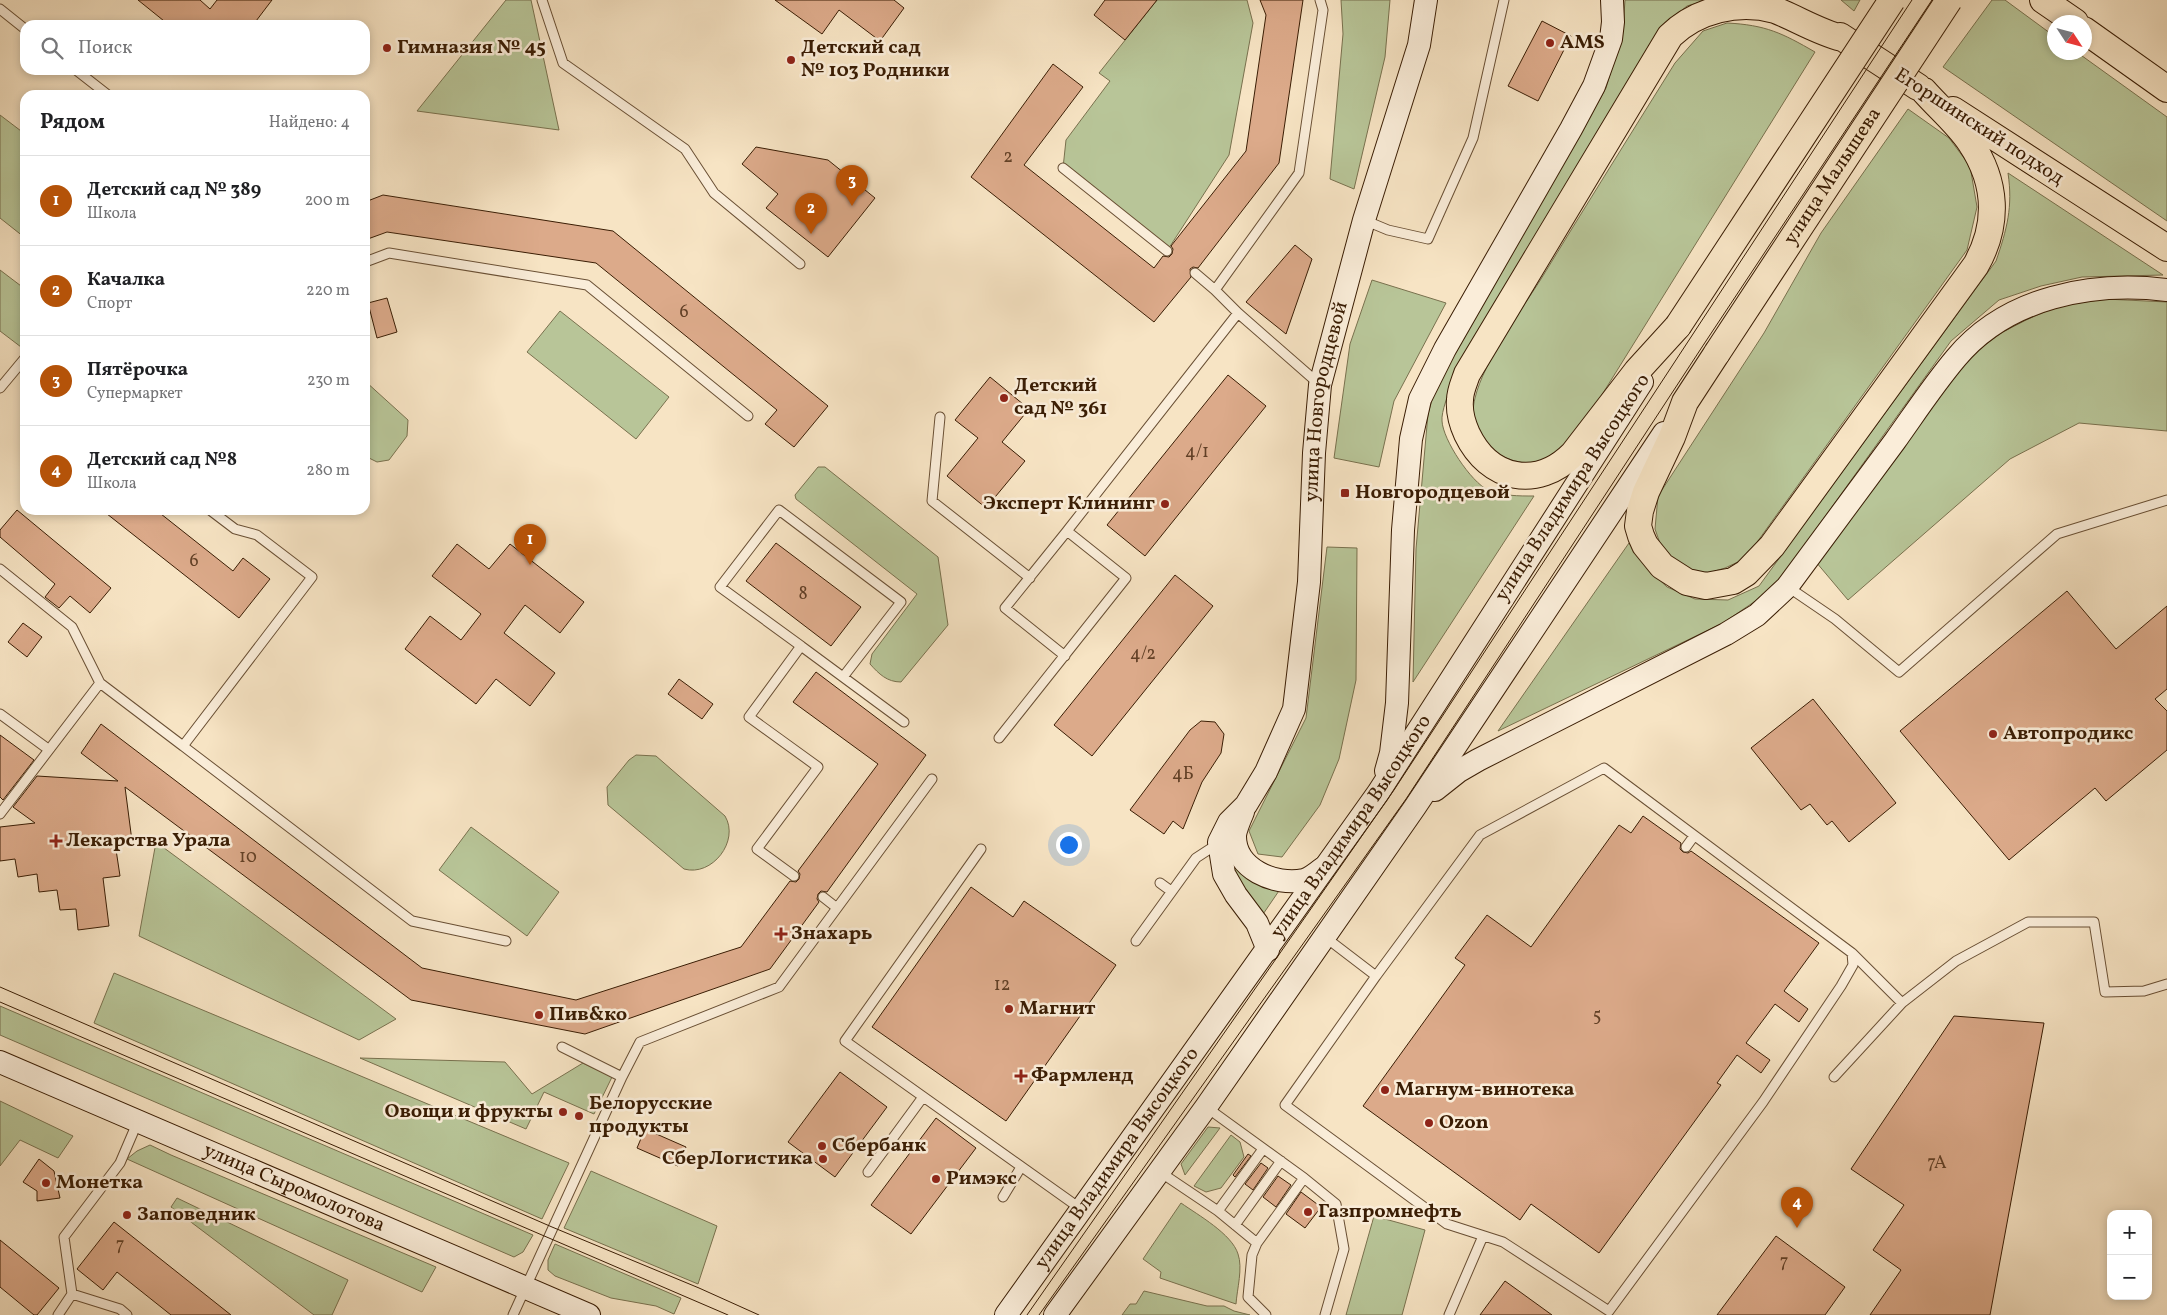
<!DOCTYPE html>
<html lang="ru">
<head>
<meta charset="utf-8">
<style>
  :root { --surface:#fff; --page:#f6f6f6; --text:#202124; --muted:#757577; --line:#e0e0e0; --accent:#b45309 }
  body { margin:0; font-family:Vollkorn,serif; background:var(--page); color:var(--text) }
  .controls { position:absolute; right:15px; bottom:15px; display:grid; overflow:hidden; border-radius:10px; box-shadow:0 2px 8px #0003 }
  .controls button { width:45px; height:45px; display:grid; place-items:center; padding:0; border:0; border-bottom:1px solid var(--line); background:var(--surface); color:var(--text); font:25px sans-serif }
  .compass { position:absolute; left:2047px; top:15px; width:45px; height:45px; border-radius:50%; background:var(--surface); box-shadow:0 2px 8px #0003; rotate:126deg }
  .you { position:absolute; left:1068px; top:844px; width:18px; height:18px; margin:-12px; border:4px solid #fff; border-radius:50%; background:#1a73e8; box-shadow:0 0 0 8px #1a73e833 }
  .badge { display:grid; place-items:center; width:32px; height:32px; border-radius:50%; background:var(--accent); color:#fff; font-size:16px; font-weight:700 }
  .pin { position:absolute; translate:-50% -41px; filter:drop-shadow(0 1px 2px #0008) }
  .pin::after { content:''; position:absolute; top:26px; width:18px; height:15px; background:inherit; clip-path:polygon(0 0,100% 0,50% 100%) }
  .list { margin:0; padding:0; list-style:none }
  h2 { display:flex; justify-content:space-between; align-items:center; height:65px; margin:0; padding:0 20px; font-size:21px }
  h2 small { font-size:16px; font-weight:400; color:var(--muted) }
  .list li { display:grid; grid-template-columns:32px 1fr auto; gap:15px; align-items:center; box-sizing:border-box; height:90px; padding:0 20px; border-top:1px solid var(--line) }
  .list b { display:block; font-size:19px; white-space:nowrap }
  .list p { margin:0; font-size:16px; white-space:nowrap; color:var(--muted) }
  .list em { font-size:16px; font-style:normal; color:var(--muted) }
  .icon { flex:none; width:28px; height:28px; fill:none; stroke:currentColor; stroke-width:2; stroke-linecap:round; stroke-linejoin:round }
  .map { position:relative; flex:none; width:2167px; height:1315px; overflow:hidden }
  .search { position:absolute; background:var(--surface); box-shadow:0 2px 8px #0003; left:20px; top:20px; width:350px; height:55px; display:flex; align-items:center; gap:12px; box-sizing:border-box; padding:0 18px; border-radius:15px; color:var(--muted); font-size:19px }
  .panel { position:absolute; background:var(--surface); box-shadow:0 2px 8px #0003; left:20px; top:90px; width:350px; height:425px; border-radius:15px }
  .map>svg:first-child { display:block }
</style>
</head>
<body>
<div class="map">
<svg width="2167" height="1315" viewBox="0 0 2167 1315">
  <rect width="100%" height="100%" fill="#f7e4c4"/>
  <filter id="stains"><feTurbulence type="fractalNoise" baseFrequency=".004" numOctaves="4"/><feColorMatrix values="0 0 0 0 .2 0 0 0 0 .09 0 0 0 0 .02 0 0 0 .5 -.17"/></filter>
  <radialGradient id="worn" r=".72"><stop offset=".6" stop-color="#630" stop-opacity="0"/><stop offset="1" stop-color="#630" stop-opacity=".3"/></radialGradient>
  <path fill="#b8c598" stroke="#79714e" d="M 506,0 L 531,0 L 559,130 L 417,111 Z
    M 1157,0 L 1247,0 L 1253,23 L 1229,155 L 1167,251 L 1063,168 L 1066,140 L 1110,81 L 1099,73 Z
    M 1341,0 L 1390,0 L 1385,57 L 1354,189 L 1330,179 L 1343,34 Z
    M 1625,0 L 1707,0 L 1687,6 L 1667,22 L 1452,383 C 1449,392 1441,412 1442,421 C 1443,440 1471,482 1488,490 C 1503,496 1518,496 1534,496 L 1413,682 L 1416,549 L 1428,414 L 1435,389 L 1606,88 L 1623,30 Z
    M 1841,0 L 1860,0 L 1854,11 Z
    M 1992,0 L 2005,0 L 2054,36 L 2054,52 L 2078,53 L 2167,117 L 2167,221 L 1943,67 Z
    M 1727,23 C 1766,25 1782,33 1815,52 L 1585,422 C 1575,435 1564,453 1548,459 C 1509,474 1464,440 1475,398 C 1484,361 1520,312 1541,279 C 1585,207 1630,135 1675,63 L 1703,31 Z
    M 1908,109 L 1949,138 L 1970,166 L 1977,207 L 1967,250 L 1755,545 L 1740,561 L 1725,568 L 1705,574 L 1681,568 L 1663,552 L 1655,529 L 1658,496 L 1764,333 L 1821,233 Z
    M 0,115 L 25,134 L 24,237 L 0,218 Z
    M 2008,173 L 2163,275 L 2082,277 L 2041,286 L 1999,300 L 1951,341 L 1773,589 L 1723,623 L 1498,731 L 1629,543 L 1647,568 L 1667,587 L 1695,599 L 1728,600 L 1759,586 L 1996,261 C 2007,229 2013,207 2008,173 Z
    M 0,270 L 25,289 L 25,342 L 21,347 L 0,331 Z
    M 1372,280 L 1446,303 L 1394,401 L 1379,467 L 1334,458 L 1350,344 Z
    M 2105,299 L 2167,302 L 2167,431 L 2079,423 L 2010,459 L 1848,600 L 1816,562 L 1964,363 L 1978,350 L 2001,333 L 2026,320 L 2058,306 Z
    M 560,311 L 669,397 L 636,439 L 527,352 Z
    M 365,381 L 408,420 L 407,436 L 389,460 L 377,462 L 365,456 Z
    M 818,467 L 825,467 L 938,557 L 948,625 L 901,682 C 887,682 879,674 870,664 L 872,654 L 917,594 L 796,499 L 795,495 Z
    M 1327,547 L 1357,548 L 1356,680 L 1339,759 L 1320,805 L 1282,857 L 1258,854 L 1249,831 L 1306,718 Z
    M 636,755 L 656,756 L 725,816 C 740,841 712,877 684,869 L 608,805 L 607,787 L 629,760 Z
    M 1229,822 L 1237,846 L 1285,882 L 1257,923 L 1236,895 Z
    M 471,827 L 559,892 L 527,936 L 439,870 Z
    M 156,842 L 396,1019 L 359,1040 L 139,936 Z
    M 114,973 L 569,1163 L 542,1219 L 94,1023 Z
    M 0,1006 L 533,1235 L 523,1252 L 514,1257 L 0,1035 Z
    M 360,1058 L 505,1062 L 532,1094 L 583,1063 L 612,1077 L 594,1114 L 544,1092 L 526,1129 Z
    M 0,1101 L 73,1136 L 58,1158 L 20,1140 L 0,1166 Z
    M 1208,1127 L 1220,1128 L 1185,1175 L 1181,1164 Z
    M 1231,1135 L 1240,1142 L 1244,1157 L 1221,1188 L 1206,1192 L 1194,1186 Z
    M 150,1145 L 171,1155 L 436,1267 L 422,1292 L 127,1159 L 137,1151 Z
    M 591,1171 L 717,1226 L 698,1284 L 564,1228 Z
    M 177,1198 L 348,1280 L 332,1315 L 314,1315 L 171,1207 Z
    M 1181,1203 C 1198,1215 1232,1234 1238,1254 C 1243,1268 1237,1289 1236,1304 L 1160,1278 L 1161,1272 L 1143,1259 Z
    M 1374,1216 L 1425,1230 L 1402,1315 L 1346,1315 Z
    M 555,1244 L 681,1298 L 674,1314 L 656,1306 L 611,1298 L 555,1276 L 548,1270 L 548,1260 Z
    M 1144,1291 L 1207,1306 L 1224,1306 L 1234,1311 L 1250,1315 L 1122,1315 L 1130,1304 L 1136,1304 Z"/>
  <path fill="#dcaa8a" stroke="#3a1d04" d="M 138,0 L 200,0 L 210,9 L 217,0 L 272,0 L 253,25 L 169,25 Z
    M 775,0 L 894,0 L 904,8 L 880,41 L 839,10 L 822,34 Z
    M 1105,0 L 1157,0 L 1125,40 L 1094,15 Z
    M 1260,0 L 1303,0 L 1279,163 L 1198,268 L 1193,267 L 1190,269 L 1191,277 L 1154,322 L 971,177 L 1053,64 L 1083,87 L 1024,165 L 1154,268 L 1163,256 L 1169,257 L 1172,254 L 1173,249 L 1171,246 L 1246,151 L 1266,15 Z
    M 1542,21 L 1571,36 L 1538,101 L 1508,86 Z
    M 756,147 L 828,160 L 875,198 L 828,257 L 766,208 L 778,194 L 742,164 Z
    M 383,195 L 613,231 L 828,406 L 794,447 L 765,424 L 777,410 L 596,263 L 387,232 L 365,240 L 365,202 Z
    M 1295,245 L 1312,259 L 1286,334 L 1246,302 Z
    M 387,298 L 397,332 L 377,338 L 368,303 Z
    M 1228,375 L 1266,406 L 1145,556 L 1107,525 Z
    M 990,377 L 1029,409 L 1002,442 L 1025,461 L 986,508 L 947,476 L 978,438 L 955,420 Z
    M 17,510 L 111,588 L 90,613 L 70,596 L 59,608 L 45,597 L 55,584 L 0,537 L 0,530 Z
    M 102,510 L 156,510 L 233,571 L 243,558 L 270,579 L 239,618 Z
    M 776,543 L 861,607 L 831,646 L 746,581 Z
    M 457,544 L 489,569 L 510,544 L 584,602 L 560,633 L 525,605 L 504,633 L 555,673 L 530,706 L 496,679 L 476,704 L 405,649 L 430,616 L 461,640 L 481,614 L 432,576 Z
    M 1175,575 L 1213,606 L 1092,756 L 1054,725 Z
    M 2067,591 L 2116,649 L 2167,606 L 2167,689 L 2155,699 L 2167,711 L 2167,750 L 2106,801 L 2095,788 L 2009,860 L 1900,731 Z
    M 23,623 L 42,637 L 27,657 L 8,642 Z
    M 816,672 L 926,755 L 827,892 L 821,891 L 818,894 L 817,899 L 819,902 L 770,969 L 585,1034 L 411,1000 L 125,787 L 132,841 L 115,843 L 120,876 L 103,878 L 109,926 L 78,930 L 76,909 L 60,910 L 57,890 L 39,892 L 37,874 L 18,877 L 15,859 L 0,861 L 0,827 L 35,823 L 13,807 L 37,776 L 118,781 L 81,753 L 101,724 L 422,968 L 576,1000 L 741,947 L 790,881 L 796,882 L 799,879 L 800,874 L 798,871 L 878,764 L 793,702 Z
    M 679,679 L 713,704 L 702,719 L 668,694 Z
    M 1813,699 L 1896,803 L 1849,842 L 1832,821 L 1827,825 L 1810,804 L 1801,810 L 1751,748 Z
    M 1201,721 L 1215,722 L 1224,734 L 1221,753 L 1202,782 L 1183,829 L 1173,821 L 1164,834 L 1130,810 L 1190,730 Z
    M 0,735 L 34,760 L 3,800 L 0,797 Z
    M 1643,816 L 1681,843 L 1680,849 L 1683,852 L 1688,853 L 1691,851 L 1819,943 L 1784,991 L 1808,1009 L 1799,1022 L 1775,1004 L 1746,1043 L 1770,1060 L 1761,1073 L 1737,1055 L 1717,1083 L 1721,1085 L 1599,1253 L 1531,1204 L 1520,1220 L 1363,1106 L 1465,965 L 1455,958 L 1487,915 L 1531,947 L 1619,825 L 1631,833 Z
    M 971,887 L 1013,917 L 1024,901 L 1116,965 L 1006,1121 L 872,1027 Z
    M 1954,1016 L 2044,1023 L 1990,1315 L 1870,1315 L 1901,1270 L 1873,1250 L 1904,1205 L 1851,1169 Z
    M 840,1072 L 887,1107 L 835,1177 L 788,1142 Z
    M 936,1118 L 976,1148 L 911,1234 L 871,1205 Z
    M 645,1129 L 686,1147 L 678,1166 L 637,1148 Z
    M 1248,1154 L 1251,1156 L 1235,1177 L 1233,1175 Z
    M 39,1159 L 54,1171 L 60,1198 L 37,1201 L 37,1191 L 23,1182 Z
    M 1261,1163 L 1268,1168 L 1253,1190 L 1245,1184 Z
    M 1278,1176 L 1291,1185 L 1276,1207 L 1263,1197 Z
    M 1301,1192 L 1321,1207 L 1305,1228 L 1286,1214 Z
    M 114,1222 L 231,1315 L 171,1315 L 117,1272 L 103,1290 L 77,1269 Z
    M 1776,1236 L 1845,1287 L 1825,1315 L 1717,1315 Z
    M 0,1240 L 59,1288 L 37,1315 L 34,1315 L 0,1287 Z
    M 1505,1281 L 1552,1315 L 1480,1315 Z"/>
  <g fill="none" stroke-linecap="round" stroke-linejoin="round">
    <defs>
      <path id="lane" d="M 542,0 L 563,63 L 685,149 L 714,193 L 800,264
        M 0,9 L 25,29
        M 76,70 L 108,95
        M 1063,168 L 1167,251
        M 1364,220 L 1388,230 L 1428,239 L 1473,138 L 1504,0
        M 365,262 L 389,253 L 587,285 L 748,416
        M 1195,273 L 1215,290
        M 1238,313 L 1215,290 L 1299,173 L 1323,10 L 1320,0
        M 0,388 L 25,358
        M 940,417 L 932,501 L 1030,578
        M 0,569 L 72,627 L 100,683 L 183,746 L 312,577 L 257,535 L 235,529 L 210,510
        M 1788,587 L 1835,619 L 1899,672 L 2057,534 L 2167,500
        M 1065,656 L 1005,608 L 1067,531
        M 843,677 L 904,722
        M 0,714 L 48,749
        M 999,738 L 1126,578 L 1067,531 L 1238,313 L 1318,383
        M 183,746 L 412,921 L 506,941
        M 0,814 L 100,683
        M 1686,847 L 1694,836
        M 981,849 L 845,1041 L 1081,1209
        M 794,876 L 757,849 L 818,767 L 749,717 L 801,646 L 720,587 L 779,510 L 901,602 L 843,677 L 801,646
        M 1160,883 L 1171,891
        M 837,908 L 932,779
        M 1325,937 L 1376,976 L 1285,1105 L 1447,1224 L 1503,1242 L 1609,1311 L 1763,1102 L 1841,986 L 1853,965 L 1852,953 L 1604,768 L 1480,835 L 1376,976
        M 1136,941 L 1196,858 L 1219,843
        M 1852,953 L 1902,1003
        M 562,1047 L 622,1077
        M 1834,1077 L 1902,1003 L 1956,961 L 2028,922 L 2094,922 L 2105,992 L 2144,991 L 2167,984
        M 1206,1107 L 1304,1178 L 1336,1204 L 1344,1249 L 1325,1315
        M 868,1172 L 923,1097
        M 1160,1172 L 1218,1211 L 1257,1243 L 1252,1255 L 1248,1297 L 1266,1315
        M 1003,1197 L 1021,1167
        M 1218,1211 L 1263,1149
        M 1235,1225 L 1281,1161
        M 1257,1243 L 1304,1178
        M 58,1315 L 72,1294
        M 127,1315 L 120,1309 L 72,1294 L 64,1237 L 120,1163 L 138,1121
        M 513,1315 L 622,1077 L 640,1042 L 779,987 L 837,908 L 823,897
        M 1449,1315 L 1483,1236"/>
      <g id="secondary">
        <path d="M 1386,771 L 1391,753 L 1397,703 L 1403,530 L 1411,439 L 1420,399 L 1445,349 L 1571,129 L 1594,86 L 1611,39 L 1613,22 L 1612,0"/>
        <path d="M 1435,790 L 1459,771 L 1478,760 L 1726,634 L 1757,615 L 1787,587 C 1823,538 1859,489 1895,441 C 1915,413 1934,384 1956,358 C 2007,297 2092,281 2167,290"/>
        <path d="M 1243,812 C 1240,819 1236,828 1235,835 C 1234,869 1275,886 1304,880 C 1311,878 1318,872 1323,868"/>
        <path id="s1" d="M 1268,950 L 1257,923 L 1236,895 L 1224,874 L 1219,842 L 1229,822 L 1246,805 L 1266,772 L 1294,709 L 1309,582 L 1314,453 L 1320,385 L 1364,220 L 1419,45 L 1426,0"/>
        <path id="s2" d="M 0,1062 L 589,1315"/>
        <path id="s3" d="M 1006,1315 L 1378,793 L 1642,382"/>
        <path d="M 1055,1315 L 1206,1107 L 1415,807 L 1664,433"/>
      </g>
      <path id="primary" d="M 2043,0 L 2075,22
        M 2084,30 L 2167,89
        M 1840,36 L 1918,87
        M 1953,110 L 2167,248
        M 1678,326 L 1637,371 L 1573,454 C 1537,490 1489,480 1467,434 C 1462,423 1459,411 1460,400 C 1460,391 1464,383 1467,374 L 1670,36 C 1697,10 1738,0 1775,10 C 1798,19 1818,32 1842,38
        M 1717,353 L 1685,402 L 1672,437 L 1646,492 L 1640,511 L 1638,526 L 1641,536 L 1645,545 L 1662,566 L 1687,582 L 1706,586 L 1733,581 L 1746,573 L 1772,546 L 1976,265 C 1999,224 1997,182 1970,142 C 1957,123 1939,108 1924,91"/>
    </defs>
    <use href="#lane" stroke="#694f34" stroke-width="11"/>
    <use href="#secondary" stroke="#3a1d04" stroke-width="24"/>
    <use href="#primary" stroke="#3a1d04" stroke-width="28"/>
    <use href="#lane" stroke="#faedd9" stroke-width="9"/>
    <use href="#secondary" stroke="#faedd9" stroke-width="22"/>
    <use href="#primary" stroke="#f7e4c4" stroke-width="26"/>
    <path stroke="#3a1d04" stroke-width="1" d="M 0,987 L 552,1227 L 699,1288 L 759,1315
      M 0,1002 L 728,1315
      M 1027,1315 L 1394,790 L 1912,0
      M 1039,1315 L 1406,799 L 1704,344 L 1932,0"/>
    <defs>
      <g id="primary-bridge">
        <path d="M 1678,326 L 1892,0"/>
        <path id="s4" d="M 1717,353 L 1949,0"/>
      </g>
    </defs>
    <use href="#primary-bridge" stroke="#3a1d04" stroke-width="28" stroke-linecap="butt"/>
    <use href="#primary-bridge" stroke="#f7e4c4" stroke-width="26"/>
  </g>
  <g fill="#8f2418" stroke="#faedd9" stroke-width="2">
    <circle cx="1550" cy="43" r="5"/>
    <circle cx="387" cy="48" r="5"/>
    <circle cx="791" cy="60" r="5"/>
    <circle cx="1004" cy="398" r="5"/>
    <rect x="1340" y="488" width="10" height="10" rx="2.5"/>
    <circle cx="1165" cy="504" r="5"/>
    <circle cx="1993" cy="734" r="5"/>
    <path d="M53.5 833.5h5v5h5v5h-5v5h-5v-5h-5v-5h5z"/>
    <path d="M778.5 926.5h5v5h5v5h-5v5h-5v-5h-5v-5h5z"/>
    <circle cx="1009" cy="1009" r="5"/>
    <circle cx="539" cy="1015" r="5"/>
    <path d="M1018.5 1068.5h5v5h5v5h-5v5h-5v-5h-5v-5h5z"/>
    <circle cx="1385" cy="1090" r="5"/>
    <circle cx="563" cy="1112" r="5"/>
    <circle cx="579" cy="1116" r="5"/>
    <circle cx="1429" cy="1123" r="5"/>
    <circle cx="822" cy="1146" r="5"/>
    <circle cx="823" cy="1159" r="5"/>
    <circle cx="936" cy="1179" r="5"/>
    <circle cx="46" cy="1183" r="5"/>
    <circle cx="1308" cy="1212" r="5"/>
    <circle cx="127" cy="1215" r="5"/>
  </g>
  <g text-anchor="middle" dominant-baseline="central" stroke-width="5" stroke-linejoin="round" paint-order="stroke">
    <g font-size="18" fill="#624026">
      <text x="1008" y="157">2</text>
      <text x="684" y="312">6</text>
      <text x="1197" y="452">4/1</text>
      <text x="194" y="561">6</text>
      <text x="803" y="594">8</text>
      <text x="1143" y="654">4/2</text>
      <text x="1183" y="774">4Б</text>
      <text x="248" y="857">10</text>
      <text x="1002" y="985">12</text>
      <text x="1597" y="1016">5</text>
      <text x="1937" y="1163">7А</text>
      <text x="120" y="1245">7</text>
      <text x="1784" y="1262">7</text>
    </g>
    <g font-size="20" font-weight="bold" fill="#3a1d04" stroke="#faedd9" text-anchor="start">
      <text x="1560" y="43">AMS</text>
      <text x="397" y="48">Гимназия № 45</text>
      <text x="801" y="48">Детский сад<tspan x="801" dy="23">№ 103 Родники</tspan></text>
      <text x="1014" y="386">Детский<tspan x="1014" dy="23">сад № 361</tspan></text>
      <text x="1355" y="493">Новгородцевой</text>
      <text x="1155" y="504" text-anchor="end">Эксперт Клининг</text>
      <text x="2003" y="734">Автопродикс</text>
      <text x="66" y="841">Лекарства Урала</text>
      <text x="791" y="934">Знахарь</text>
      <text x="1019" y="1009">Магнит</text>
      <text x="549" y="1015">Пив&amp;ко</text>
      <text x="1031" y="1076">Фармленд</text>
      <text x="1395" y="1090">Магнум-винотека</text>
      <text x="589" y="1104">Белорусские<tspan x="589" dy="23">продукты</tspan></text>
      <text x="553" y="1112" text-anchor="end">Овощи и фрукты</text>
      <text x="1439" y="1123">Ozon</text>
      <text x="832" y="1146">Сбербанк</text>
      <text x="813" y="1159" text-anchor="end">СберЛогистика</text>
      <text x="946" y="1179">Римэкс</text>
      <text x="56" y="1183">Монетка</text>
      <text x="1318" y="1212">Газпромнефть</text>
      <text x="137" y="1215">Заповедник</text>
    </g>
    <g font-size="20" fill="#3a1d04" stroke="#faedd9">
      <text transform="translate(1979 127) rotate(33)">Егоршинский подход</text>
      <text stroke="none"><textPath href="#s4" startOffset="211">улица Малышева</textPath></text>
      <text stroke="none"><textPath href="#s1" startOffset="584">улица Новгородцевой</textPath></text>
      <text transform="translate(1573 488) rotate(-57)">улица Владимира Высоцкого</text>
      <text stroke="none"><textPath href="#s3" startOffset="598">улица Владимира Высоцкого</textPath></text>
      <text stroke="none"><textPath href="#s3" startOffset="192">улица Владимира Высоцкого</textPath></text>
      <text stroke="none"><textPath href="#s2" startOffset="320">улица Сыромолотова</textPath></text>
    </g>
  </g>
  <rect width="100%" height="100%" filter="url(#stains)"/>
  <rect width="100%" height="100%" fill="url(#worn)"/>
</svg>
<div class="controls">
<button>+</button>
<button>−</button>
</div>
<svg class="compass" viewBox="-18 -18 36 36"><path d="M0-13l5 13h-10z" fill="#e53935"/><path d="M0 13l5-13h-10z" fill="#757577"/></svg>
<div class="you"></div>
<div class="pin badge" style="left:530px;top:565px">1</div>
<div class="pin badge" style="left:811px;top:234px">2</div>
<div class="pin badge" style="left:852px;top:206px">3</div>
<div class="pin badge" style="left:1797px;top:1228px">4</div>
<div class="search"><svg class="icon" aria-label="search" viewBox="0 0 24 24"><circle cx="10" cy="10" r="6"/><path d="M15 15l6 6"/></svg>Поиск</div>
<section class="panel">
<h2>Рядом<small>Найдено: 4</small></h2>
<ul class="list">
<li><span class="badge">1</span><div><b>Детский сад № 389</b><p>Школа</p></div><em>200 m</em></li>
<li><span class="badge">2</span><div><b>Качалка</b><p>Спорт</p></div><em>220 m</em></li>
<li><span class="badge">3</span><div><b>Пятёрочка</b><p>Супермаркет</p></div><em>230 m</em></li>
<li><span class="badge">4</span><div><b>Детский сад №8</b><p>Школа</p></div><em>280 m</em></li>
</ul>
</section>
</div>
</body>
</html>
